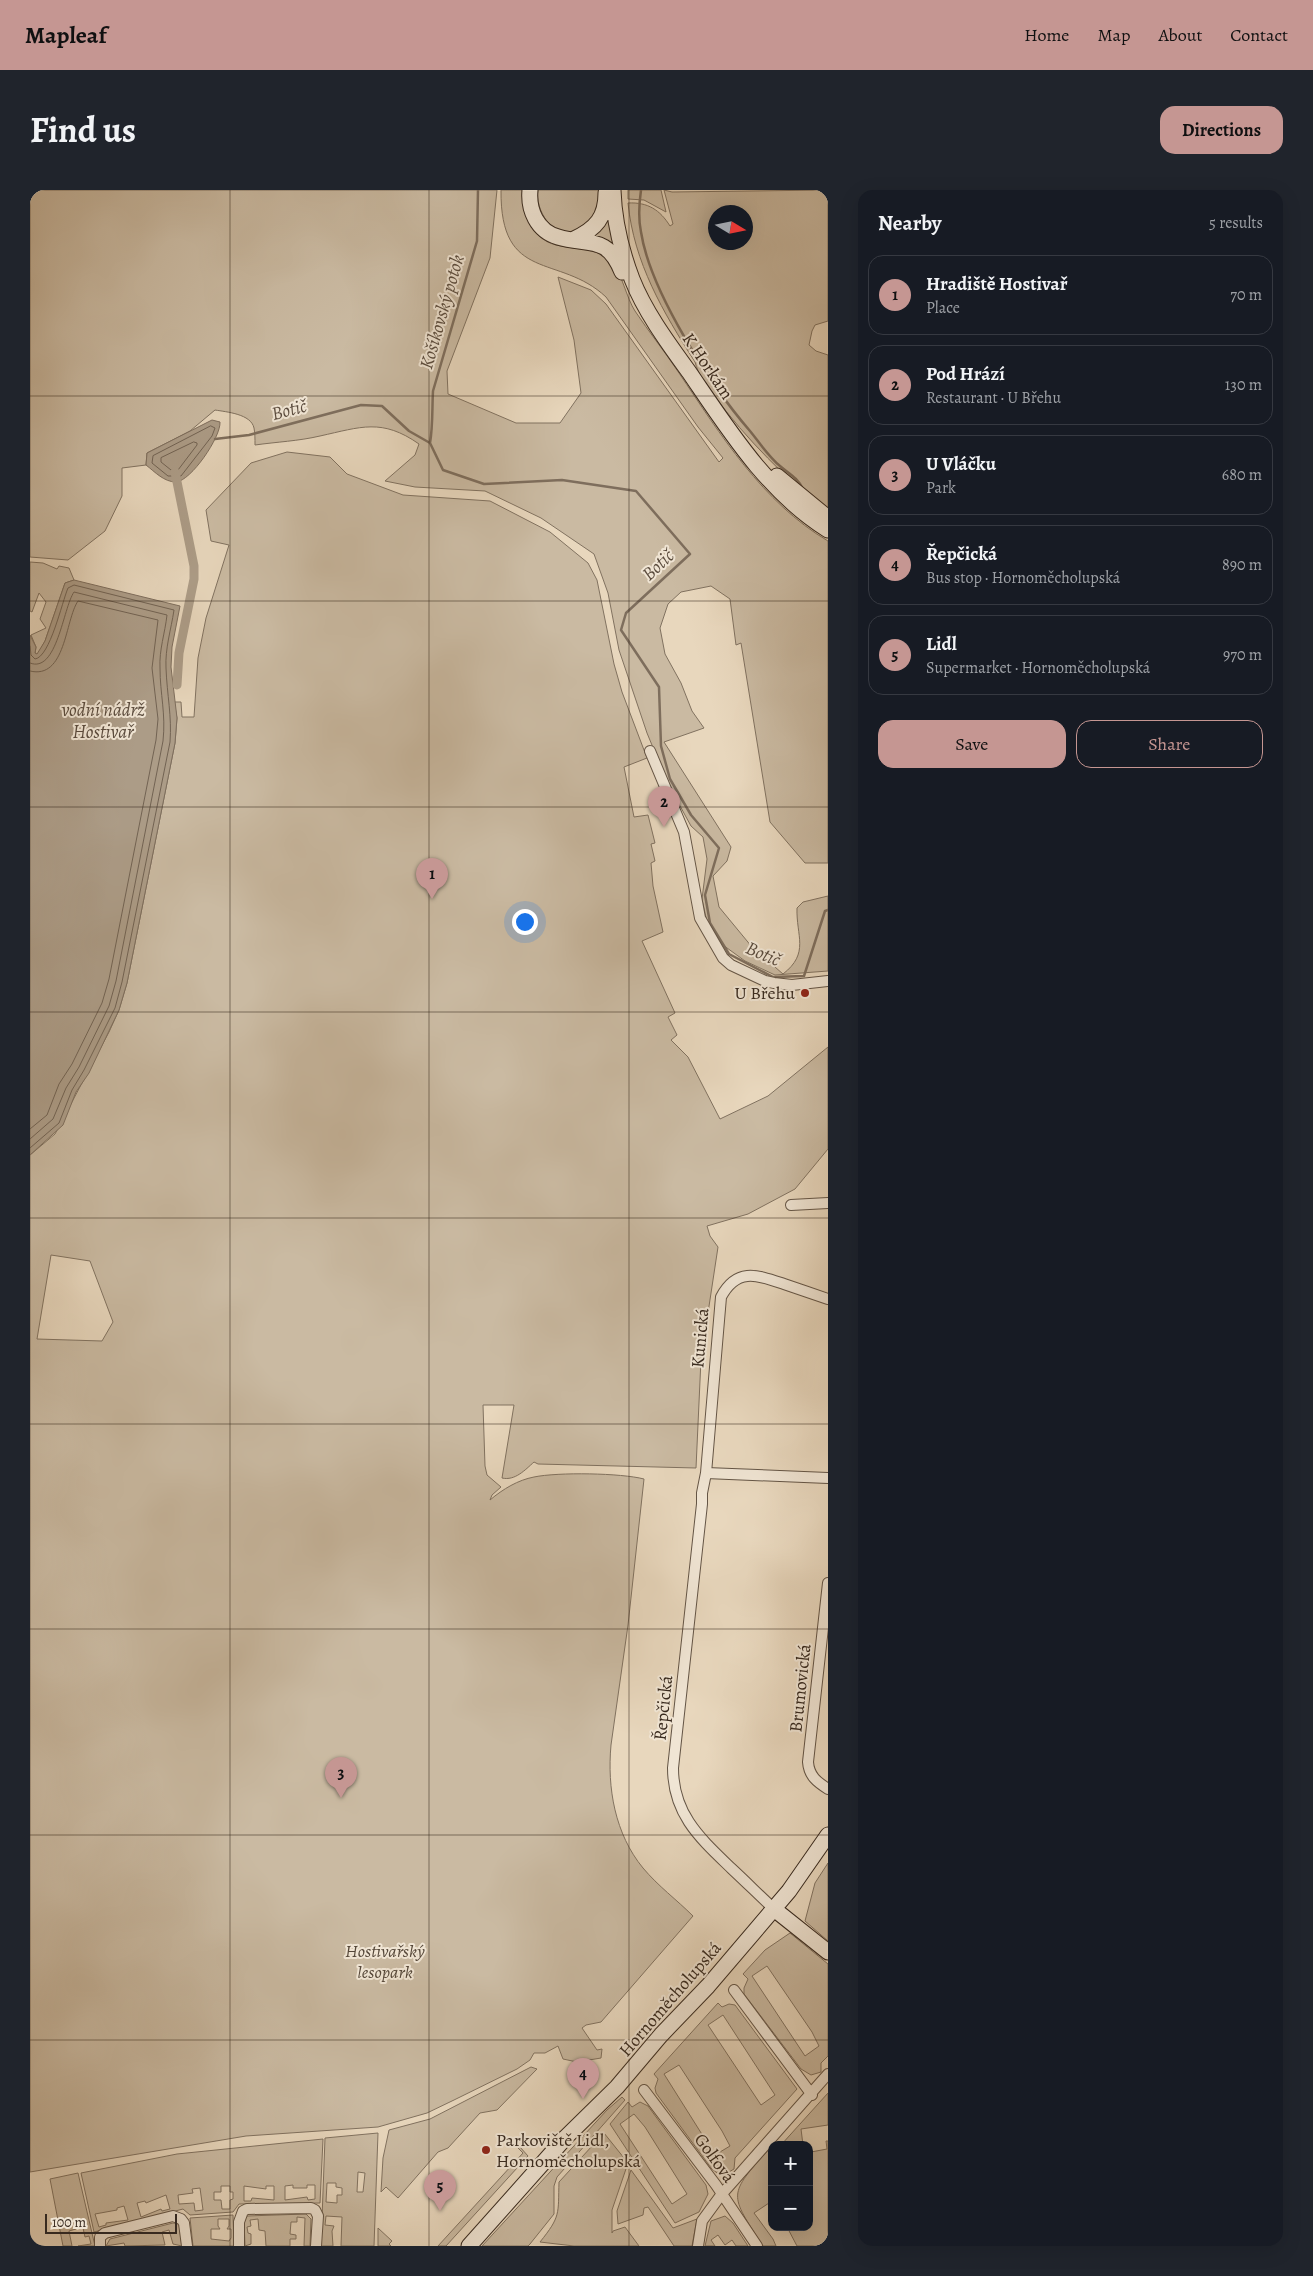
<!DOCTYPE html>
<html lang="en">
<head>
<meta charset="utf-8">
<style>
  :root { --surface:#171b24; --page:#20242c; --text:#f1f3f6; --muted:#9ea1a6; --line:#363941; --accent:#c59692 }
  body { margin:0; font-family:Alegreya,serif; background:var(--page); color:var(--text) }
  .controls { position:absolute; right:15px; bottom:15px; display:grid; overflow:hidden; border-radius:10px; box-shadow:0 5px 20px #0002 }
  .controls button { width:45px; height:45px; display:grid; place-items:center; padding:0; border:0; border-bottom:1px solid var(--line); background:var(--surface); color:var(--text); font:25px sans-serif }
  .compass { position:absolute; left:678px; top:15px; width:45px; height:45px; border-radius:50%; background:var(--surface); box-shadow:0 5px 20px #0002; rotate:100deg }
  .scale { position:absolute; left:15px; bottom:12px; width:132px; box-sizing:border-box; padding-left:5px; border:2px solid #382a1f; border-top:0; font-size:14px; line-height:18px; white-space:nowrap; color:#382a1f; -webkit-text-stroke:4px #f0e5d4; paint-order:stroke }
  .you { position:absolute; left:494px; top:731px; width:18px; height:18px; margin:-12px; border:4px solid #fff; border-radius:50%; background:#1a73e8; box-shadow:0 0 0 8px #1a73e833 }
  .badge { display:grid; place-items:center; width:32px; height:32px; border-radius:50%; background:var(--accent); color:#111; font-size:16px; font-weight:700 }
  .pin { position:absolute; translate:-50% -41px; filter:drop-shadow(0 1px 2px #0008) }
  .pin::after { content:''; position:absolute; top:26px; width:18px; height:15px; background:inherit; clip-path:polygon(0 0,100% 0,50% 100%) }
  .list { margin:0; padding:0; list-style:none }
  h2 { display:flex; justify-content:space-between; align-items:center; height:65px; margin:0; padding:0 20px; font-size:21px }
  h2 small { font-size:16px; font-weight:400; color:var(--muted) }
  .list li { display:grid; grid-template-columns:32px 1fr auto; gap:15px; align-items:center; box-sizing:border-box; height:80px; margin:0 10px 10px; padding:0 10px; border:1px solid var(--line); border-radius:15px }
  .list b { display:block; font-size:19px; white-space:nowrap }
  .list p { margin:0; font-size:16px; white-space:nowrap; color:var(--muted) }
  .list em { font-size:16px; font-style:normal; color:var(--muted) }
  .actions { display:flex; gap:10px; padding:15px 20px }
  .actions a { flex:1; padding:11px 0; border:1px solid var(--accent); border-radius:15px; text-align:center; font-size:18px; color:var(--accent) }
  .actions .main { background:var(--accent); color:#111 }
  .map { position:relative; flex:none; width:798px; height:2056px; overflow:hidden; border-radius:15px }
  header { display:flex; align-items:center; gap:30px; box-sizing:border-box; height:70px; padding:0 25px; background:var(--accent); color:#111 }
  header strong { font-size:24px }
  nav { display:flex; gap:28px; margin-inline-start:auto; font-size:18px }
  .intro { display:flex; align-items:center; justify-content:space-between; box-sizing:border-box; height:120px; padding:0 30px }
  h1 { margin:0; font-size:35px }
  .button { padding:12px 22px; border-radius:15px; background:var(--accent); color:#111; font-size:18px; font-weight:700 }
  main { display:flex; gap:30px; padding:0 30px }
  aside { flex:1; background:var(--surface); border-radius:15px; box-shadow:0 5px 20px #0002 }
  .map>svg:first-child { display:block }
</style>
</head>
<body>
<header>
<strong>Mapleaf</strong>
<nav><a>Home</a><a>Map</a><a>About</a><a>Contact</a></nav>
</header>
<div class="intro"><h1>Find us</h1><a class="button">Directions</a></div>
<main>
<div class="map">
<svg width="798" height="2056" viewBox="0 0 798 2056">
  <rect width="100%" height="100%" fill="#e8d7bd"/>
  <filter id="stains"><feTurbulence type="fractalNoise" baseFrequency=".004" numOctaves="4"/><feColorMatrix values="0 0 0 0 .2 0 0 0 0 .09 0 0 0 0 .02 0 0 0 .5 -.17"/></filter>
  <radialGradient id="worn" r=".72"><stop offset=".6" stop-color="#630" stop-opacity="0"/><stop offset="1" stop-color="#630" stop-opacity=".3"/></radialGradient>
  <path fill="#cabaa2" stroke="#817260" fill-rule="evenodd" d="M 0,0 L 467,0 L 460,68 L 417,181 L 418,204 L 486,233 L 530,233 L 551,203 L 544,150 L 528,87 L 561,100 L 576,114 L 689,272 L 693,268 L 668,237 L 576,107 C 529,63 470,94 471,0 L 493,0 C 492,26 503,52 531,56 C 551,60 568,58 583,73 C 591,82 597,109 605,121 C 619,142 635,162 649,183 C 690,244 733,313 798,351 L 798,673 L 775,673 L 740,632 L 711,453 L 706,455 L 700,409 L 681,396 L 651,402 L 638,414 L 630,438 L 635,464 L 651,493 L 662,521 L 674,538 L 634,552 L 701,657 L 697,671 L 683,686 L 689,717 L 722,757 L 753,784 C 780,763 766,746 767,718 L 773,712 L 798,706 L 798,781 L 745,785 L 715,771 L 686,750 L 677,732 L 672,709 L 677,669 L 673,647 L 661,636 L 638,594 L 617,543 L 589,460 L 578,403 L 564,364 L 511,328 L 455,301 L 385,297 L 355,291 L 385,265 L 389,254 C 352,228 331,237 290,246 C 269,251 246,252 225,255 C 225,249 225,243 224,238 C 221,224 197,222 185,220 L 160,241 L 117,263 L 116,275 L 92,278 L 92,306 L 75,341 L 38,370 L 0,367 Z
    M 508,0 L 574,0 L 567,29 C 561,32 553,39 547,41 C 522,49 505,20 508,0 Z
    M 598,0 L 631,0 L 636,22 L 614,10 L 598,9 Z
    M 634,0 L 642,2 L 798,0 L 798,131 L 785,135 L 782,141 L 779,155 L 786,161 L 798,165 L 798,325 C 757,288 716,250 684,205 C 676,195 668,184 665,172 C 633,122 604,73 598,13 C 618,12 630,20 640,36 L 643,34 ZM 686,22 L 716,22 L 716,52 L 686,52 Z
    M 579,27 L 585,59 L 558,47 Z
    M 257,262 L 300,267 L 317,284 L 373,305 L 460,311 L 520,342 L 558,373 L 567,390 L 584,474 L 592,502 L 617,568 L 594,577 L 604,627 L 618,625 L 625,653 L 621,654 L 625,671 L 621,673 L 623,696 L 633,742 L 612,751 L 645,823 L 638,827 L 647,845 L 641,850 L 658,867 L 690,929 L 738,906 L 798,857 L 798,959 L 765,999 L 718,1024 L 677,1036 L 680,1046 L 688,1057 L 671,1169 L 666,1278 L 508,1274 L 504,1272 C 495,1280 485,1291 472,1288 L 484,1215 L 453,1215 L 455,1276 L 457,1285 L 471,1297 L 462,1305 L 460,1310 C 473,1299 488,1290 504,1287 C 528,1282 591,1283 614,1289 L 598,1435 L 581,1555 C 577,1598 585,1644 613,1678 C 628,1696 647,1710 663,1726 L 571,1832 L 556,1835 L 552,1838 L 567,1860 L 572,1859 L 571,1868 L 547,1872 L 533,1869 L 528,1856 L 515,1863 L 504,1863 L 500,1870 L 487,1879 L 424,1910 L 397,1923 L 348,1937 L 216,1946 L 0,1982 L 0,965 L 25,944 L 79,842 L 89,820 L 97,793 L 145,553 L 147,528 L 144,512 L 151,512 L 152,527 L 164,527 L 168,468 L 176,428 L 199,355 L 181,351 L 176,320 L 221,273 ZM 21,1065 L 60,1071 L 83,1132 L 72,1151 L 7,1149 Z
    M 0,372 L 13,373 L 27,379 L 29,376 L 39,378 L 44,390 L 35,393 L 15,451 L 8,464 L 5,464 L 6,457 L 1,445 L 16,438 L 10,429 L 16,412 L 9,403 L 2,422 L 0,421 Z
    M 798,1673 L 798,1751 L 775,1731 L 785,1693 Z
    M 760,1743 L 798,1774 L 798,1866 L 791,1873 L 791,1882 L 781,1885 L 771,1879 L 714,1804 L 714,1798 L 718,1789 L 713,1784 L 735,1760 ZM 737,1776 L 782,1842 L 789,1856 L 775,1866 L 722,1786 Z
    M 688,1813 L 692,1817 L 699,1814 L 705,1815 L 767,1899 L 705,1968 L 704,1979 L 694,1985 L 687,1983 L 681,1978 L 626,1903 L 625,1898 L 628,1889 L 624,1884 ZM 693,1825 L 745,1905 L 731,1915 L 678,1835 ZM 649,1875 L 692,1941 L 700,1956 L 685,1965 L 634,1884 Z
    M 501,1877 L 507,1879 L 467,1920 L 450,1923 L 418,1958 L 408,1962 L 368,2008 L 356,1997 L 351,2002 L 353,1968 L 359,1940 L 400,1929 Z
    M 798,1903 L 798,1935 L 771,1939 L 773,1955 L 751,1955 Z
    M 592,1907 L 595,1910 L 527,1987 L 524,1996 L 524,2024 L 500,2054 L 498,2056 L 452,2056 L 577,1920 Z
    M 598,1912 L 602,1917 L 610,1912 L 618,1916 L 676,1995 L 678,2004 L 669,2022 L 645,2033 L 580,1934 ZM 604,1924 L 615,1937 L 657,2004 L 642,2014 L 590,1934 Z
    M 348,1943 L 344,2056 L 311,2056 L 312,2027 L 296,2026 L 295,2035 L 304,2036 L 302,2041 L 303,2056 L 291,2056 L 295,1948 ZM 328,1982 L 335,1983 L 333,2002 L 327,2002 ZM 297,1993 L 306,1993 L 306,1997 L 312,1998 L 312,2005 L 307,2005 L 307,2013 L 296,2012 Z
    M 574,1943 L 598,1973 L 582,2020 L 582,2043 L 583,2041 L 595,2037 L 609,2056 L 544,2056 L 510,2052 C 531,2026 528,2024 529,1992 Z
    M 293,1949 L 290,2013 L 209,2014 L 203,2022 L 160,2025 L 153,2019 L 64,2042 L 51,1983 L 147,1964 ZM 263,1995 L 263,1998 L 277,1998 L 277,1995 L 285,1995 L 285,2009 L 278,2010 L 277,2007 L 255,2010 L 255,1996 ZM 191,1996 L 200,1996 L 200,2002 L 203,2002 L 203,2009 L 200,2010 L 200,2019 L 192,2019 L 191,2010 L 184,2010 L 184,2002 L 191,2002 ZM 214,1996 L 236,1999 L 236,1996 L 244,1996 L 244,2010 L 222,2008 L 221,2011 L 214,2011 ZM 170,1998 L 173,2020 L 165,2021 L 164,2013 L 149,2014 L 148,2005 L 163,2003 L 162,1999 ZM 136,2005 L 140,2019 L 132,2021 L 131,2019 L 111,2027 L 107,2013 L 115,2011 L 116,2013 ZM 94,2016 L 98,2030 L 76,2033 L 76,2035 L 69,2037 L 65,2024 L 87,2020 L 87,2018 Z
    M 796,1951 L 798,1951 L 798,2056 L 767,2056 L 757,2037 L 779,2037 L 779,1955 L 781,1962 L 797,1959 Z
    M 490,1957 L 498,1966 L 416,2056 L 408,2056 L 493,1963 L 488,1958 Z
    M 740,1958 L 742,1958 L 742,2017 L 739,2013 L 724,2023 L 743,2049 L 746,2056 L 733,2056 C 699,2003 697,2006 740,1958 Z
    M 601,1980 L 643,2038 L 667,2029 L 662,2056 L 644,2056 L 618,2017 L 614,2018 L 613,2025 L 588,2034 L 587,2021 Z
    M 48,1983 L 65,2056 L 48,2056 L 61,2054 L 59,2046 L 55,2047 L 51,2029 L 44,2031 L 46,2039 L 39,2041 L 42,2056 L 33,2056 L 20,1989 Z
    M 276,2024 L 281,2029 L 280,2056 L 274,2056 L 275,2028 L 267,2027 L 267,2032 L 261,2032 L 260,2044 L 266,2045 L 266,2049 L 260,2049 L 260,2056 L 236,2056 L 235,2041 L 229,2040 L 228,2029 L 220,2030 L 221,2036 L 217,2037 L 218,2043 L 221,2044 L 221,2054 L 215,2056 L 214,2030 L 217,2026 Z
    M 203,2025 L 204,2056 L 163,2056 L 160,2028 ZM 188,2029 L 199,2029 L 199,2036 L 197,2039 L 201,2039 L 201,2048 L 199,2051 L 181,2049 L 181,2039 L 190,2039 L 188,2036 Z
    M 695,2026 L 703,2033 L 718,2056 L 706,2056 L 702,2050 L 695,2055 L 688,2045 L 681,2050 L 685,2056 L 675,2056 L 681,2031 Z
    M 143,2033 L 149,2034 L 152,2056 L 143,2054 L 139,2040 L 132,2042 L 135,2055 L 95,2056 L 94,2053 L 76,2056 L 80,2049 Z
    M 348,2038 L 362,2051 L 359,2054 L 361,2056 L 348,2056 Z"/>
  <path fill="#ac9c87" stroke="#7e6e5d" d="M 182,230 L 190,232 C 191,247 161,291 146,292 C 134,292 125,282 116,275 L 117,263 Z
    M 44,390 L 150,416 L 142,457 L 141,477 L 147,528 L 145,553 L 97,793 L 89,820 L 59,883 L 46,902 L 33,935 L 0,965 L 0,445 L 6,457 L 5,463 L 7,464 L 15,451 L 35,393 Z"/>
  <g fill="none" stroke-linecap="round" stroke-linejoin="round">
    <path stroke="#726353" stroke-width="1" d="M 181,236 L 185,238 L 182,246 L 151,286 L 138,286 L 122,273 L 123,266 Z
      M 164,252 L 167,253 L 167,255 L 148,280 L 141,280 L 131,272 L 131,268 Z
      M 0,456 L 1,465 L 5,469 C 20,467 32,412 38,398 L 44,395 L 144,420 C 141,440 135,458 136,478 C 137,505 142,526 140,552 L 92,792 L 85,818 L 54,880 L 42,900 L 29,933 L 0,958
      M 0,473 C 27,484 33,418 44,402 L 137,425 C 135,443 129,460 130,478 C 130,504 136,524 133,551 L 86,791 L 79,816 L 49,877 L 36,898 L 23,929 L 0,949
      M 0,481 C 36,490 35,430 48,411 L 128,430 L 122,478 L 128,529 L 126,550 L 79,789 L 72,813 L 42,874 L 29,894 L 17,925 L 0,939"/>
    <path stroke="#7e6e5d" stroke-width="2.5" d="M 611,0 C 609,14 608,28 611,42 C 620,101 681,196 720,241 C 729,252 738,266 750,276 C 759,284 767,287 773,299
      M 185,249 L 219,245 L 331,215 L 352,216 L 379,241 L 400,253 L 413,280 L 454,294 L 532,290 L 606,301 L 660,364 L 596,423 L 591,440 L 629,497 L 631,556 L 640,589 L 661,625 L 689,658 L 675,705 L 680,733 L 699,764 L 743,787 L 774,786 L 795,721 L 798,720
      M 400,253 C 403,236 402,219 403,201 L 447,51 L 448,0"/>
    <path stroke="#ac9c87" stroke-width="9" d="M 145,282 L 164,376 L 164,389 L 149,463 L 147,495"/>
    <defs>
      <path id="street" d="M 620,561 L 654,642 L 670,728 L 693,768 L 701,775 L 735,791 L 744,793 L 762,795 L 798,791
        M 761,1015 L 798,1013
        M 676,1283 L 798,1288
        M 798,1393 L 778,1572 C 779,1586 787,1592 798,1599
        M 744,1719 C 730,1706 716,1692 702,1679 C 671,1649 643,1625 643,1578 L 672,1314 L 672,1303 L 676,1283 L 691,1107 C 707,1077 727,1085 754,1094 C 769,1099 783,1104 798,1109
        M 704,1800 L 782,1905
        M 614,1900 L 686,1995 L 727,2056
        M 70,2056 L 70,2047 L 75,2043 L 143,2026 L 151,2029 L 154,2033 L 157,2056
        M 209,2056 L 209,2032 L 213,2021 L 217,2019 L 281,2018 L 285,2020 L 288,2026 L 286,2056
        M 668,2056 L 672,2031 L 691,2005 L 798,1884"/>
      <path id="secondary" d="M 500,0 C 498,20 507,41 528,47 C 558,56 577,44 592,82
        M 583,0 C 584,31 591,60 602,89 C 615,122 638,153 659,182 C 698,239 738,303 798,340
        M 544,49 C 566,39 576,27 576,3
        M 747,286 L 798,328
        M 744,1719 L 798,1762
        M 439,2056 L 536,1947 L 587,1897 L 631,1845 L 678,1796 L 759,1701 L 798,1645"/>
    </defs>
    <use href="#street" stroke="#645546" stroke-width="12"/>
    <use href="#secondary" stroke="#382a1f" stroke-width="17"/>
    <use href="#street" stroke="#f0e5d4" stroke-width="10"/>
    <use href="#secondary" stroke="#f0e5d4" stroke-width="15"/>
  </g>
  <path fill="none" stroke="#382a1f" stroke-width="1" stroke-opacity="0.55" d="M 200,0 L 200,2056M 399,0 L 399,2056M 599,0 L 599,2056M 0,206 L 798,206M 0,411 L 798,411M 0,617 L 798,617M 0,822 L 798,822M 0,1028 L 798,1028M 0,1234 L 798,1234M 0,1439 L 798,1439M 0,1645 L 798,1645M 0,1850 L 798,1850"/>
  <g fill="#8f2418" stroke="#f0e5d4" stroke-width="2">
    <circle cx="775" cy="803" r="5"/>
    <circle cx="456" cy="1960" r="5"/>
  </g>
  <g text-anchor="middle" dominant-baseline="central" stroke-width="4" stroke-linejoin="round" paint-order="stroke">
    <g font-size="18" fill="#382a1f" stroke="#f0e5d4">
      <text transform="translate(678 176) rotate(56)">K Horkám</text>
      <text transform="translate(670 1148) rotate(-85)">Kunická</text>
      <text transform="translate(770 1498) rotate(-84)">Brumovická</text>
      <text transform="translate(633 1518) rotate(-84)">Řepčická</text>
      <text transform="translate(640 1809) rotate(-49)">Hornoměcholupská</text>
      <text transform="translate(685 1968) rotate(54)">Golfová</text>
    </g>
    <g font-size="18" fill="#382a1f" stroke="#f0e5d4" text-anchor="end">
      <text x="765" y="803">U Břehu</text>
      <text x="466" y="1950" text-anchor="start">Parkoviště Lidl,<tspan x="466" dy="21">Hornoměcholupská</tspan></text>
    </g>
    <g font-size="18" font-style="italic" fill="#554739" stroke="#f0e5d4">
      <text x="355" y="1761">Hostivařský<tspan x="355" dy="21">lesopark</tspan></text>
    </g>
    <g font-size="19" font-style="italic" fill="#5b4c3e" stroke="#f0e5d4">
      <text transform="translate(412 122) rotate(-74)">Košíkovský potok</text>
      <text transform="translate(259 220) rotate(-15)">Botič</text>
      <text transform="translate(628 375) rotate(-43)">Botič</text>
      <text x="73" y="520">vodní nádrž<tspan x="73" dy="22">Hostivař</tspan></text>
      <text transform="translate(733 764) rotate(23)">Botič</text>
    </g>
  </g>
  <rect width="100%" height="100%" filter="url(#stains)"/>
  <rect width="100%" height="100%" fill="url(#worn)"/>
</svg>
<div class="controls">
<button>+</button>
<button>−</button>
</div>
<svg class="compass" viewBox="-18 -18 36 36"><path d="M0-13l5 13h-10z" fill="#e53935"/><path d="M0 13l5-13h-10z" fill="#9ea1a6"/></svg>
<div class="scale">100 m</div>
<div class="you"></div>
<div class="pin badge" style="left:402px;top:709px">1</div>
<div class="pin badge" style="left:634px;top:637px">2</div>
<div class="pin badge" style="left:311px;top:1608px">3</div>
<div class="pin badge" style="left:553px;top:1909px">4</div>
<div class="pin badge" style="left:410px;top:2021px">5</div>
</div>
<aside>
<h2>Nearby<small>5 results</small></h2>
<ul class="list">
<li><span class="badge">1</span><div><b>Hradiště Hostivař</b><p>Place</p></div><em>70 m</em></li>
<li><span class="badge">2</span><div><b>Pod Hrází</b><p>Restaurant · U Břehu</p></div><em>130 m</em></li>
<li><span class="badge">3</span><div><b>U Vláčku</b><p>Park</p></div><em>680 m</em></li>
<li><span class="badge">4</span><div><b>Řepčická</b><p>Bus stop · Hornoměcholupská</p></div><em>890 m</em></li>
<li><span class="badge">5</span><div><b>Lidl</b><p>Supermarket · Hornoměcholupská</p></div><em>970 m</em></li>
</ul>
<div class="actions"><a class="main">Save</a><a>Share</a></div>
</aside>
</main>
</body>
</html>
